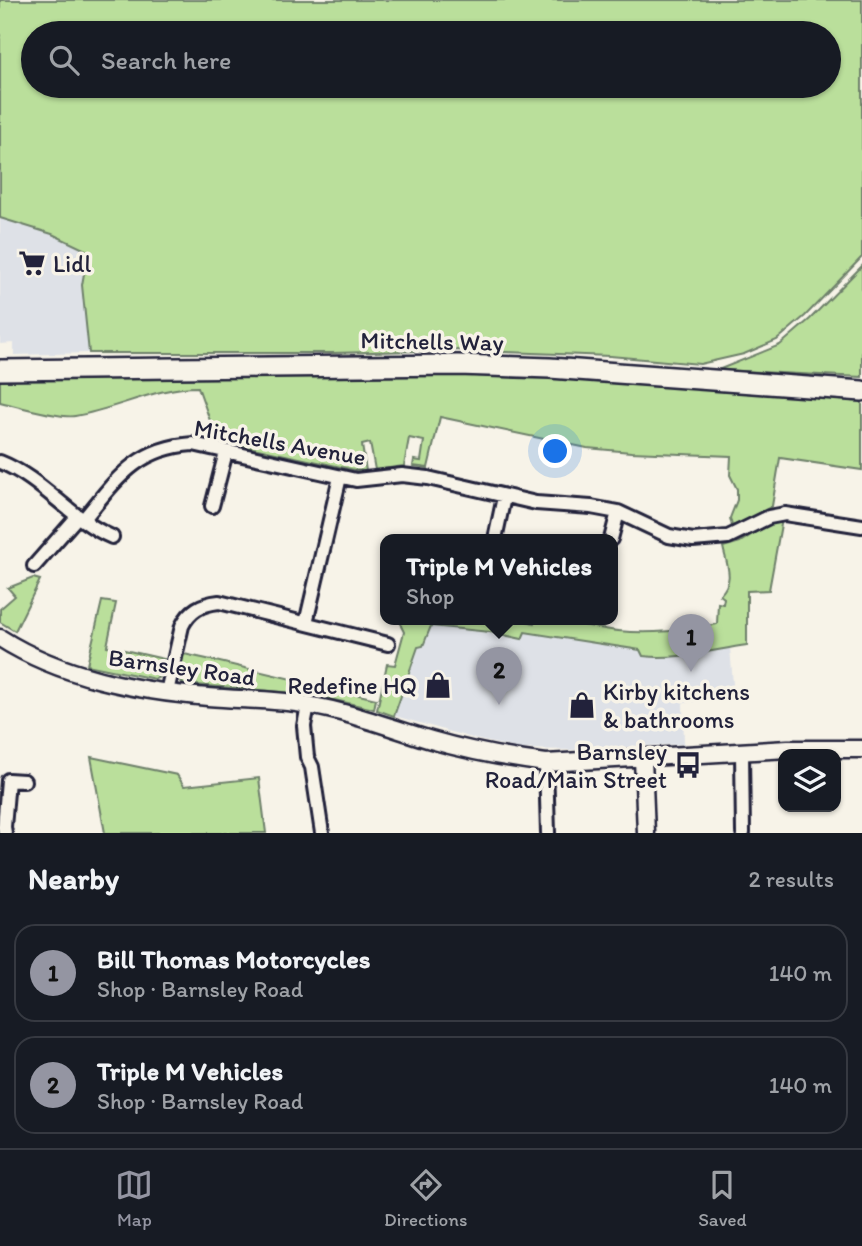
<!DOCTYPE html>
<html lang="en">
<head>
<meta charset="utf-8">
<style>
  :root { --surface:#171b24; --page:#20242c; --text:#f1f3f6; --muted:#9ea1a6; --line:#363941; --accent:#9495a2 }
  body { margin:0; font-family:Itim,sans-serif; background:var(--page); color:var(--text) }
  .controls { position:absolute; right:21px; bottom:21px; display:grid; overflow:hidden; border-radius:14px; box-shadow:0 2px 5px #0004 }
  .controls button { width:63px; height:63px; display:grid; place-items:center; padding:0; border:0; border-bottom:2px solid var(--line); background:var(--surface); color:var(--text); font:35px sans-serif }
  .you { position:absolute; left:556px; top:452px; width:24px; height:24px; margin:-18px; border:5px solid #fff; border-radius:50%; background:#1a73e8; box-shadow:0 0 0 10px #1a73e833 }
  .badge { display:grid; place-items:center; width:46px; height:46px; border-radius:50%; background:var(--accent); color:#111; font-size:23px; font-weight:700 }
  .pin { position:absolute; translate:-50% -58px; filter:drop-shadow(0 2px 4px #0008) }
  .pin::after { content:''; position:absolute; top:37px; width:24px; height:21px; background:inherit; clip-path:polygon(0 0,100% 0,50% 100%) }
  .popup { position:absolute; left:380px; top:534px; width:238px; height:91px; box-sizing:border-box; display:grid; place-content:center; border-radius:14px; background:var(--surface); filter:drop-shadow(0 2px 5px #0005); font-size:23px; white-space:nowrap; color:var(--muted) }
  .popup b { font-size:26px; color:var(--text) }
  .popup::after { content:''; position:absolute; left:50%; top:100%; margin-left:-14px; border:14px solid transparent; border-top-color:var(--surface) }
  .list { margin:0; padding:0; list-style:none }
  h2 { display:flex; justify-content:space-between; align-items:center; height:91px; margin:0; padding:0 28px; font-size:30px }
  h2 small { font-size:23px; font-weight:400; color:var(--muted) }
  .list li { display:grid; grid-template-columns:46px 1fr auto; gap:21px; align-items:center; box-sizing:border-box; height:98px; margin:0 14px 14px; padding:0 14px; border:2px solid var(--line); border-radius:21px }
  .list b { display:block; font-size:26px; white-space:nowrap }
  .list p { margin:0; font-size:23px; white-space:nowrap; color:var(--muted) }
  .list em { font-size:23px; font-style:normal; color:var(--muted) }
  .icon { flex:none; width:38px; height:38px; fill:none; stroke:currentColor; stroke-width:2; stroke-linecap:round; stroke-linejoin:round }
  .map { position:relative; flex:none; width:862px; height:833px; overflow:hidden }
  .search { position:absolute; background:var(--surface); box-shadow:0 2px 5px #0004; left:21px; right:21px; top:21px; height:77px; display:flex; align-items:center; gap:18px; box-sizing:border-box; padding:0 24px; border-radius:38px; color:var(--muted); font-size:26px }
  .sheet { height:315px; background:var(--surface) }
  nav { display:flex; justify-content:space-around; align-items:center; box-sizing:border-box; height:98px; border-top:2px solid var(--line); background:var(--surface); font-size:19px; color:var(--muted) }
  nav a { display:grid; justify-items:center; gap:4px }
  nav .on { color:var(--accent) }
  .map>svg:first-child { display:block }
</style>
</head>
<body>
<div class="map">
<svg width="862" height="833" viewBox="0 0 862 833">
  <rect width="100%" height="100%" fill="#f7f3e8"/>
  <filter id="ink" filterUnits="userSpaceOnUse"><feTurbulence type="fractalNoise" baseFrequency=".0143" numOctaves="2"/><feDisplacementMap in="SourceGraphic" scale="14" xChannelSelector="R" yChannelSelector="G"/><feConvolveMatrix kernelMatrix="1 2 1 2 8 2 1 2 1" color-interpolation-filters="sRGB"/></filter>
  <g filter="url(#ink)">
    <path fill="#dee1e7" d="M 0,218 L 52,234 L 88,251 L 82,286 L 89,353 L 14,355 L 14,343 L 0,344 Z
      M 413,619 L 461,619 L 525,632 L 640,650 L 643,656 L 657,657 L 698,654 L 730,647 L 734,697 L 683,703 L 684,744 L 570,750 L 521,749 L 479,740 L 388,714 Z"/>
    <path fill="#badf9b" stroke="#6e806b" stroke-width="2" fill-rule="evenodd" d="M 0,0 L 862,0 L 862,257 L 805,316 L 777,340 L 744,354 L 700,364 L 610,356 L 454,350 L 332,353 L 89,353 L 82,285 L 88,251 L 52,234 L 0,218 ZM 829,33 L 829,86 L 33,86 L 33,33 Z
      M 862,266 L 862,377 L 718,370 L 780,345 L 810,319 Z
      M 462,371 L 862,398 L 862,470 L 780,458 L 772,506 L 744,522 L 732,526 L 730,518 L 737,500 L 737,489 L 730,475 L 731,456 L 631,452 L 587,448 L 440,417 L 428,468 L 413,466 L 414,460 L 421,461 L 424,441 L 409,438 L 404,466 L 375,470 L 370,443 L 362,445 L 366,471 L 355,470 L 211,439 L 213,429 L 198,387 C 156,387 117,409 75,416 C 61,419 17,406 0,402 L 0,376 Z
      M 782,519 L 769,590 L 747,591 L 747,645 C 712,650 678,660 643,656 L 640,650 L 525,632 L 522,639 L 490,632 L 431,626 L 423,646 L 418,647 L 394,716 L 377,710 L 387,664 L 395,665 L 404,632 L 401,626 L 402,619 L 519,619 L 534,623 L 536,619 C 564,619 591,628 618,631 C 648,634 688,631 717,624 L 718,603 L 723,604 L 724,598 L 720,595 C 735,580 727,566 723,547 L 740,542 L 773,521 Z
      M 33,578 L 40,580 L 15,631 L 0,622 L 0,609 L 15,596 L 8,588 Z
      M 102,601 L 116,603 L 107,646 L 164,659 L 160,677 L 155,679 L 87,665 Z
      M 184,654 L 207,659 L 376,699 L 374,709 L 308,694 L 183,684 L 178,678 Z
      M 91,757 L 177,775 L 184,786 L 259,778 L 266,833 L 105,833 Z"/>
    <g fill="none" stroke-linecap="round" stroke-linejoin="round">
      <defs>
        <path id="minor" d="M 0,462 C 43,479 70,519 112,537
          M 212,506 L 226,452
          M 83,520 C 117,479 136,448 193,444 L 356,480 L 402,475 L 428,478 L 536,503 L 591,507 L 618,512 L 669,536 L 693,540 L 728,537 L 769,517 L 785,514 L 862,526
          M 495,539 L 504,497
          M 611,539 L 618,512
          M 34,566 L 78,516
          M 306,623 L 340,477
          M 167,692 L 182,626 C 190,610 201,604 219,602 L 388,644
          M 308,705 L 304,726 L 307,757 L 312,767 L 322,833
          M 742,753 L 743,833
          M 546,763 L 548,833
          M 5,833 L 4,827 L 8,780 L 24,781"/>
        <path id="tertiary" d="M 0,638 C 61,677 137,691 208,697 C 241,700 276,699 308,705 C 350,712 391,728 431,740 C 469,751 507,758 546,763 L 788,749 L 862,749
          M 643,759 L 646,833"/>
        <path id="primary" d="M 0,370 L 458,365 L 550,368 L 862,391"/>
      </defs>
      <use href="#minor" stroke="#22223b" stroke-width="18"/>
      <use href="#tertiary" stroke="#22223b" stroke-width="21"/>
      <use href="#primary" stroke="#22223b" stroke-width="24"/>
      <use href="#minor" stroke="#f7f3e8" stroke-width="12"/>
      <use href="#tertiary" stroke="#f7f3e8" stroke-width="16"/>
      <use href="#primary" stroke="#f7f3e8" stroke-width="19"/>
    </g>
  </g>
  <defs>
    <symbol id="supermarket-bare" viewBox="-9 -9 18 18"><path d="M-6-5.5h2.5l.6 2H6L4.5 2H-2.5L-4.4-4H-6ZM-1.5 3.2a1.3 1.3 0 1 0 .1 0ZM3 3.2a1.3 1.3 0 1 0 .1 0Z" fill="#22223b" stroke="#f7f3e8" stroke-width="2.5" paint-order="stroke"/></symbol>
    <symbol id="shop-bare" viewBox="-9 -9 18 18"><path d="M-5-2.5h2.3a2.7 3.5 0 0 1 5.4 0H5L5.5 6h-11ZM-1.5-2.5h3a1.5 2.3 0 0 0-3 0Z" fill="#22223b" stroke="#f7f3e8" stroke-width="2.5" paint-order="stroke"/></symbol>
    <symbol id="bus-bare" viewBox="-9 -9 18 18"><path d="M-5-6H5V4H4V6H2V4H-2V6H-4V4H-5ZM-3.5-4V0h7V-4ZM-3.5 1.2v1.5H-2V1.2ZM2 1.2v1.5H3.5V1.2Z" fill="#22223b" stroke="#f7f3e8" stroke-width="2.5" paint-order="stroke"/></symbol>
  </defs>
  <g fill-rule="evenodd">
    <use href="#supermarket-bare" x="13" y="244" width="38" height="38"/>
    <use href="#shop-bare" x="419" y="666" width="38" height="38"/>
    <use href="#shop-bare" x="563" y="686" width="38" height="38"/>
    <use href="#bus-bare" x="669" y="746" width="38" height="38"/>
  </g>
  <g text-anchor="middle" dominant-baseline="central" stroke-width="7" stroke-linejoin="round" paint-order="stroke">
    <g font-size="24" fill="#22223b" stroke="#f7f3e8" text-anchor="start">
      <text x="53" y="263">Lidl</text>
      <text x="417" y="685" text-anchor="end">Redefine HQ</text>
      <text x="603" y="691">Kirby kitchens<tspan x="603" dy="28">&amp; bathrooms</tspan></text>
      <text x="667" y="751" text-anchor="end">Barnsley<tspan x="667" dy="28">Road/Main Street</tspan></text>
    </g>
    <g font-size="24" fill="#22223b" stroke="#f7f3e8">
      <text transform="translate(432 341) rotate(1)">Mitchells Way</text>
      <text transform="translate(280 442) rotate(10)">Mitchells Avenue</text>
      <text transform="translate(182 667) rotate(8)">Barnsley Road</text>
    </g>
  </g>
</svg>
<div class="controls">
<button><svg class="icon" aria-label="layers" viewBox="0 0 24 24"><path d="M12 4l9 5-9 5-9-5zM3 14l9 5 9-5"/></svg></button>
</div>
<div class="you"></div>
<div class="pin badge" style="left:691px;top:672px">1</div>
<div class="pin badge" style="left:499px;top:705px">2</div>
<div class="popup"><b>Triple M Vehicles</b>Shop</div>
<div class="search"><svg class="icon" aria-label="search" viewBox="0 0 24 24"><circle cx="10" cy="10" r="6"/><path d="M15 15l6 6"/></svg>Search here</div>
</div>
<section class="sheet">
<h2>Nearby<small>2 results</small></h2>
<ul class="list">
<li><span class="badge">1</span><div><b>Bill Thomas Motorcycles</b><p>Shop · Barnsley Road</p></div><em>140 m</em></li>
<li><span class="badge">2</span><div><b>Triple M Vehicles</b><p>Shop · Barnsley Road</p></div><em>140 m</em></li>
</ul>
</section>
<nav>
<a class="on"><svg class="icon" aria-label="map" viewBox="0 0 24 24"><path d="M3 6l6-2 6 2 6-2v14l-6 2-6-2-6 2zM9 4v14M15 6v14"/></svg>Map</a>
<a><svg class="icon" aria-label="directions" viewBox="0 0 24 24"><path d="M12 3l9 9-9 9-9-9zM9 14v-3h6M13 9l2 2-2 2"/></svg>Directions</a>
<a><svg class="icon" aria-label="saved" viewBox="0 0 24 24"><path d="M7 4h10v16l-5-4-5 4z"/></svg>Saved</a>
</nav>
</body>
</html>
